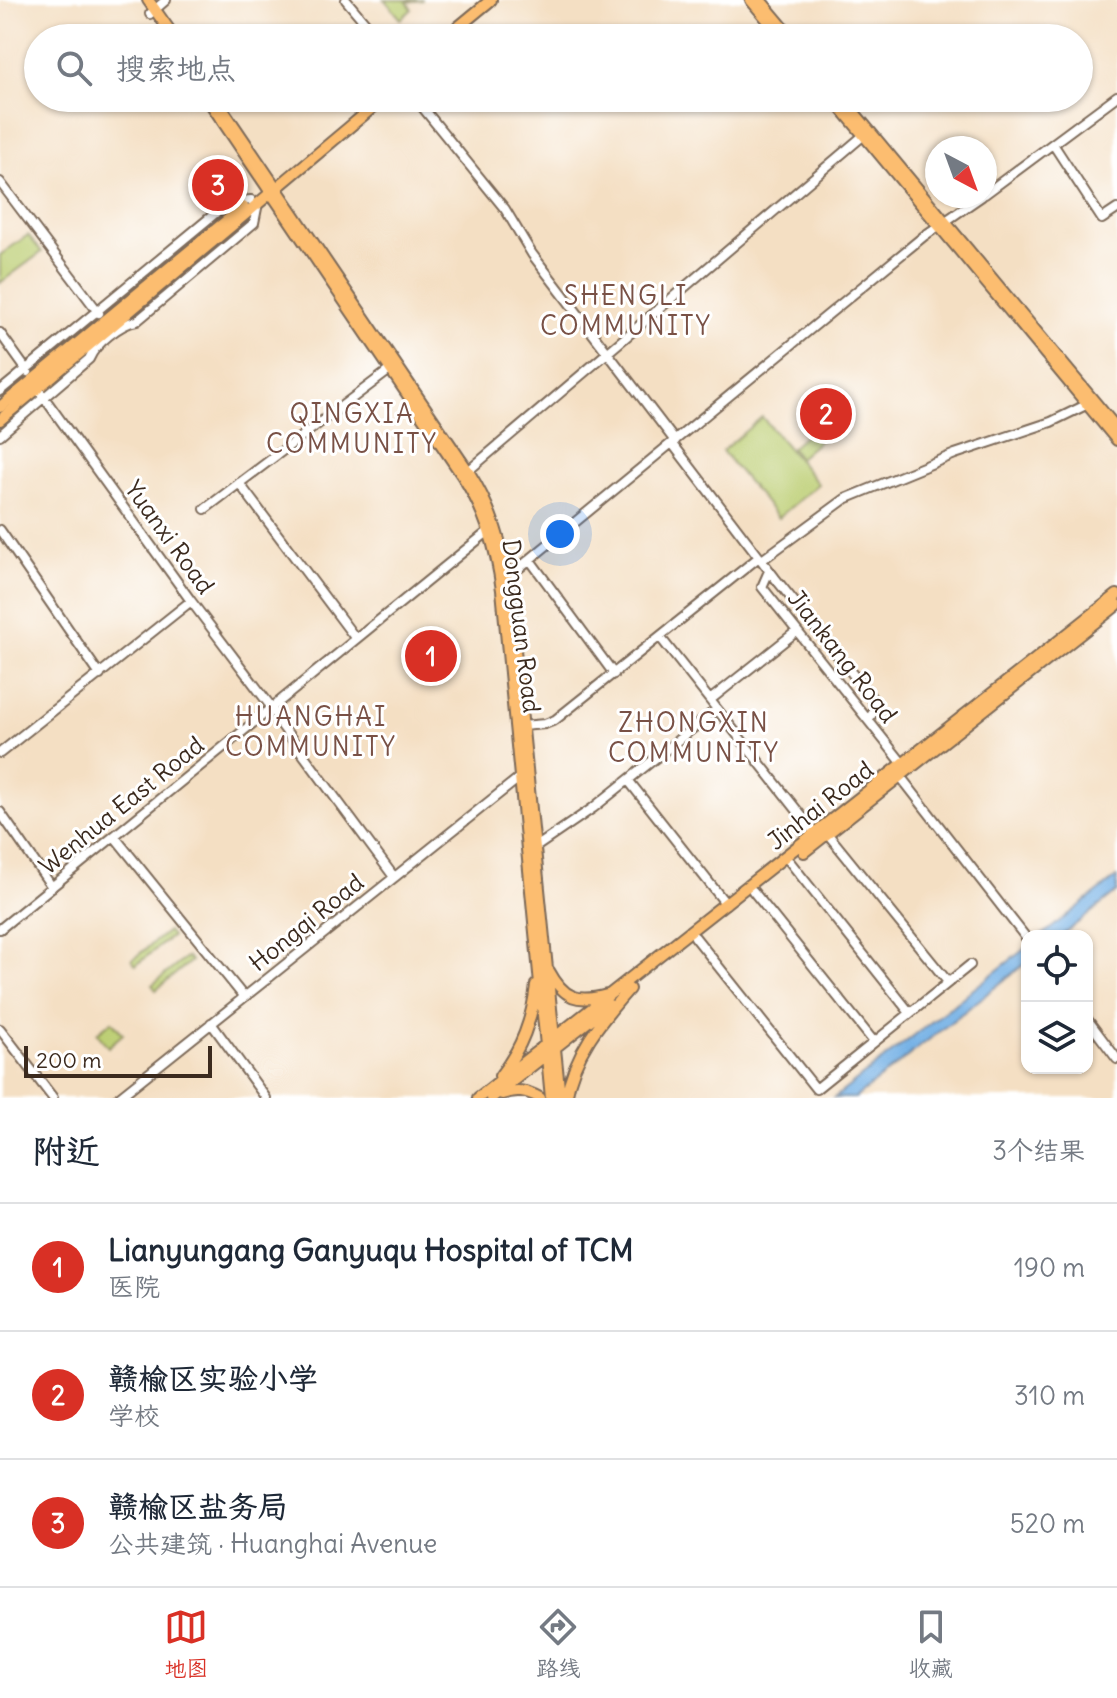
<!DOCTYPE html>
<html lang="zh">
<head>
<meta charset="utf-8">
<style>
  :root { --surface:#fff; --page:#f6f6f7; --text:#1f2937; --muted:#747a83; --line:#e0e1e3; --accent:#d93025 }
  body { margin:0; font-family:Delius,"LXGW WenKai TC",sans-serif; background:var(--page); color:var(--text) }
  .controls { position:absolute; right:24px; bottom:24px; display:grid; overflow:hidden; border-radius:16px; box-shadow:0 2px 6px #0004 }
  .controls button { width:72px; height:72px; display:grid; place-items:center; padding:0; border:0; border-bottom:2px solid var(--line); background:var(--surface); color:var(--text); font:40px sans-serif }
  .compass { position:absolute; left:925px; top:136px; width:72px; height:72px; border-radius:50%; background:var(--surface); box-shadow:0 2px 6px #0004; rotate:139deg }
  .scale { position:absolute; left:24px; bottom:20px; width:188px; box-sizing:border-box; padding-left:8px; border:4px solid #3b2a1e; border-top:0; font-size:22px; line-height:28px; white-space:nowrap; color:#3b2a1e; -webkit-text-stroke:6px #fff; paint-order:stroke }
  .you { position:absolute; left:560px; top:534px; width:28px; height:28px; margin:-20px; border:6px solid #fff; border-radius:50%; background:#1a73e8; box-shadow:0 0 0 12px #1a73e833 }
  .badge { display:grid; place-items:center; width:52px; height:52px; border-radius:50%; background:var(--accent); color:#fff; font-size:26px; font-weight:700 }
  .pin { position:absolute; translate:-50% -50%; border:4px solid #fff; box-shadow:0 2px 8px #0006 }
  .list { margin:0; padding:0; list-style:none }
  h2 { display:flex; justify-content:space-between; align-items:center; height:104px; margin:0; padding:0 32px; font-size:34px }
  h2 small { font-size:26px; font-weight:400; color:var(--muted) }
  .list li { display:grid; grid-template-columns:52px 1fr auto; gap:24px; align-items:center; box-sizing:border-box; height:128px; padding:0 32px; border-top:2px solid var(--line) }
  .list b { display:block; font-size:30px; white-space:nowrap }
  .list p { margin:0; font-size:26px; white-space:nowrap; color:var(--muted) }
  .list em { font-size:26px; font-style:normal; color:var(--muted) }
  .icon { flex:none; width:44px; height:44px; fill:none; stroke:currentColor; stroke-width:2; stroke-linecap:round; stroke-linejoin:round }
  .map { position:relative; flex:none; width:1117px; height:1098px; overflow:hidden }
  .search { position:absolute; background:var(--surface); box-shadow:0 2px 6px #0004; left:24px; right:24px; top:24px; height:88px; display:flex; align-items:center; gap:20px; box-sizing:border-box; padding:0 28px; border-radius:44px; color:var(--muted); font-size:30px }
  .sheet { height:488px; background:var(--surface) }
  nav { display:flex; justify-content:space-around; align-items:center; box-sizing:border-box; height:112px; border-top:2px solid var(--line); background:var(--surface); font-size:22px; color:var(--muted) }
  nav a { display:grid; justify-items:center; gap:4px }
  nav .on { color:var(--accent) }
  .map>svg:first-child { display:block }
</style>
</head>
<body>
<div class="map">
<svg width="1117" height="1098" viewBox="0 0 1117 1098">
  <rect width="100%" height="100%" fill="#fff"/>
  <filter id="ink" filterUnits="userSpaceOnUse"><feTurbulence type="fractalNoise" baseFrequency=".0125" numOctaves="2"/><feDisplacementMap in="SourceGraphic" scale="16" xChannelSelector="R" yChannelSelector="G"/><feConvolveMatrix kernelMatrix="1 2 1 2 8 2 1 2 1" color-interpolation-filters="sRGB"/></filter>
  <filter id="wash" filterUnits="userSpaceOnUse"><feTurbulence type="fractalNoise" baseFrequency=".006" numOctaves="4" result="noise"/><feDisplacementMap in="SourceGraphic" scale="32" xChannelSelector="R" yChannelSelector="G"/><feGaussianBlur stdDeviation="1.8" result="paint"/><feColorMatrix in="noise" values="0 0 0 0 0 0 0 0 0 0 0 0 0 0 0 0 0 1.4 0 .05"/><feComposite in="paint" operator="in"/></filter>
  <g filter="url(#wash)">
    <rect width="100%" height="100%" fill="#f4dfc3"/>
    <path fill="#bcce72" stroke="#7c7c48" stroke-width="2" d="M 385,0 L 423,0 L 407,2 L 412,9 L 401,19 Z
      M 28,235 L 42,252 L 0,283 L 0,255 Z
      M 833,412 L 841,423 L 821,440 L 813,429 Z
      M 762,417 L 818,484 L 778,518 L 722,451 Z
      M 810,431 L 819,441 L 799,458 L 791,448 Z
      M 168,931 L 172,936 L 136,965 L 132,960 Z
      M 187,957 L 191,961 L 156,990 L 152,985 Z
      M 112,1021 L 123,1034 L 108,1047 L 97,1033 Z"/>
    <path fill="#73b0e5" stroke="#576d82" stroke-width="2" d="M 1117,877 L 1117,892 L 1061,936 L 1041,936 Z
      M 1027,947 L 1027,962 L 855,1098 L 834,1098 Z"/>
  </g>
  <g filter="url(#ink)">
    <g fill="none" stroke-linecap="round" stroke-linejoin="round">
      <defs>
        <path id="minor" d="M 346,0 L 378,38
          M 150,14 L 166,0
          M 415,98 L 505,209 L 532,254 L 675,441
          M 1053,144 L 1102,219 L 1117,209
          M 0,182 L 99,313
          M 985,194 L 1117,96
          M 0,333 L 28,372
          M 38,389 L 191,601 L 272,708 L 277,719 L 394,877
          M 0,391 L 229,202 L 251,200
          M 0,435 L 89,359 C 95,344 121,323 137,321 L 254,223 L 258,203
          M 672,443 L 775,578 L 872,698 L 875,710 L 868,720
          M 468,471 L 864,135
          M 239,483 L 356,639
          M 205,509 L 391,369
          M 0,530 L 100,675
          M 530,560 L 614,674
          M 762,560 L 845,499 L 955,454 L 1051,422 L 1088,404
          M 769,571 L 762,587 L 903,764
          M 507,578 L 924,236 L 982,196
          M 660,637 L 815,833
          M 710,700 L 797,631
          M 522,726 L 545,724 L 555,720 L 759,557
          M 0,753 L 191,601
          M 900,776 L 1027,939
          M 628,780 L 726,904
          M 0,812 L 52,887
          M 827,833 L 948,982
          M 114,836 L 244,997
          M 533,849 L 593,808 L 717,709
          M 790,862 L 910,1013
          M 753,891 L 874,1042
          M 0,929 L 490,530
          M 695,937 L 816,1089 L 970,965
          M 1087,1019 L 1117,1059
          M 211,1023 L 266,1098
          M 0,1029 L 53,1098
          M 118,1098 L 520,777"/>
        <path id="major" d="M 148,0 L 175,38
          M 751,0 L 783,38
          M 760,0 L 792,38
          M 445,38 L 491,0
          M 207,98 L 462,475 C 486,512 496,547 502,590 L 551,1098
          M 215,98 L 468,471 C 492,509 503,545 509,590 L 560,1098
          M 833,98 L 1117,440
          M 842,98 L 1117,429
          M 0,407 L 243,207
          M 0,420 L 384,98
          M 804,852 L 1117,605
          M 549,971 C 564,999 578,1003 607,995
          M 500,1076 C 522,1048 532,1020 536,985
          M 502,1094 C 516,1089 526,1090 540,1098
          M 478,1098 L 1117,595
          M 491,1098 L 609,1005
          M 566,1098 C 574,1053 600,1022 629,989"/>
      </defs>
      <use href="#minor" stroke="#7c6958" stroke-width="12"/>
      <use href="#major" stroke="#7c6958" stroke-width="14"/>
      <use href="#minor" stroke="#fff" stroke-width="8"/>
      <use href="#major" stroke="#fcbd6f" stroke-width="10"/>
    </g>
  </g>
  <g text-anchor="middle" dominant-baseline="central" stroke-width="6" stroke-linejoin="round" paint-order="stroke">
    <g font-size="24" fill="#3b2a1e" stroke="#fff">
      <text transform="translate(170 537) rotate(54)">Yuanxi Road</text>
      <text transform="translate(522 626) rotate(83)">Dongguan Road</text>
      <text transform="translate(843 656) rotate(52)">Jiankang Road</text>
      <text transform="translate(121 805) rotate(-39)">Wenhua East Road</text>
      <text transform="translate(820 805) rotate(-38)">Jinhai Road</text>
      <text transform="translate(306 922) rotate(-39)">Hongqi Road</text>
    </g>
    <g font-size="26" letter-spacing="2" fill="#795146" stroke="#fff">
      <text x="626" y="295">SHENGLI<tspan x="626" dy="30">COMMUNITY</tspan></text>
      <text x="352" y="413">QINGXIA<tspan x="352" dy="30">COMMUNITY</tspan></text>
      <text x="311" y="716">HUANGHAI<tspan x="311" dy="30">COMMUNITY</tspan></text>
      <text x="694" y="722">ZHONGXIN<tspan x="694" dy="30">COMMUNITY</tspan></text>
    </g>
  </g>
</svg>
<div class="controls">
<button><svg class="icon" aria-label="locate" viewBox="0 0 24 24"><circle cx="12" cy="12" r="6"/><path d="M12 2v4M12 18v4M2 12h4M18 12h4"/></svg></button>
<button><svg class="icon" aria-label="layers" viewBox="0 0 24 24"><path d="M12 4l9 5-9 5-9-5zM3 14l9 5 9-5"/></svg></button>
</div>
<svg class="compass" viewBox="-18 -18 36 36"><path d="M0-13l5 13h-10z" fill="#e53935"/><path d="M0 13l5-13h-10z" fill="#747a83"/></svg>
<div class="scale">200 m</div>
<div class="you"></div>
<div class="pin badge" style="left:431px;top:656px">1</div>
<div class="pin badge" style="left:826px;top:414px">2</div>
<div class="pin badge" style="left:218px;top:185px">3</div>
<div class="search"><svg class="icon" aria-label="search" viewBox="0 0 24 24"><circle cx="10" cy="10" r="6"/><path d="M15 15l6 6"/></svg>搜索地点</div>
</div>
<section class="sheet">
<h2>附近<small>3个结果</small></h2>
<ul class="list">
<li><span class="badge">1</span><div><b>Lianyungang Ganyuqu Hospital of TCM</b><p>医院</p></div><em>190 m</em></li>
<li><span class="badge">2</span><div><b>赣榆区实验小学</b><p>学校</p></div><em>310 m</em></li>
<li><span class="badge">3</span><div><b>赣榆区盐务局</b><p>公共建筑 · Huanghai Avenue</p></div><em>520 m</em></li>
</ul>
</section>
<nav>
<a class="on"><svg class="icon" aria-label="map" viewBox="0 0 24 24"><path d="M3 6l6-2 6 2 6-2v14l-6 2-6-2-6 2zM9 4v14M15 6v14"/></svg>地图</a>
<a><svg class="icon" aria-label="directions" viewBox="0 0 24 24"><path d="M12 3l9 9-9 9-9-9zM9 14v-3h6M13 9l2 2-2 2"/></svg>路线</a>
<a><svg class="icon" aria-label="saved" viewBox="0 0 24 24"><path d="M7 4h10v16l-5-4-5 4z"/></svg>收藏</a>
</nav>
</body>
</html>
